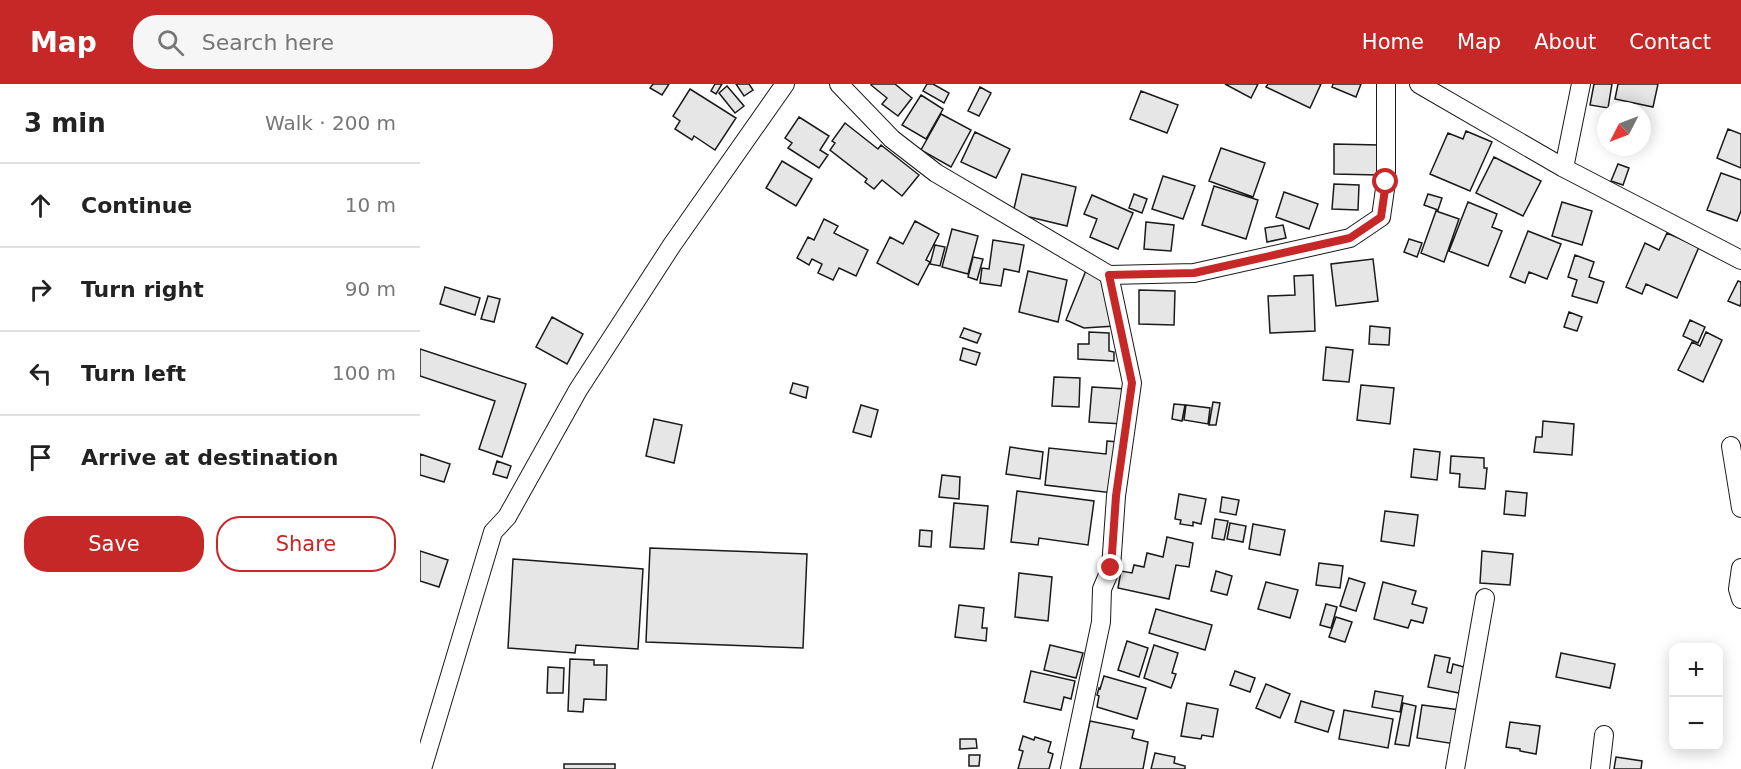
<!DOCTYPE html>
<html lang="en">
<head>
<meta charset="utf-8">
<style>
  :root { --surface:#fff; --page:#f6f6f6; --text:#222; --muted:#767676; --line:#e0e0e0; --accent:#c62828 }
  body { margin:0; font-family:"DejaVu Sans",sans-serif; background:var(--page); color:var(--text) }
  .controls { position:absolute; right:18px; bottom:18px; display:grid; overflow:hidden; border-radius:12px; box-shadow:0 3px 15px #0003 }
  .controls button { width:54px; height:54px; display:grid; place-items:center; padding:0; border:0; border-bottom:2px solid var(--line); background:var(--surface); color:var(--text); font:30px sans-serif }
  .compass { position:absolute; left:1177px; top:18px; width:54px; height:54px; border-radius:50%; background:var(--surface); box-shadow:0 3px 15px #0003; rotate:228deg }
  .stop { position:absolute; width:18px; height:18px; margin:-14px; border:4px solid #c62828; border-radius:50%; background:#fff }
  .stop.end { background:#c62828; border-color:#fff; box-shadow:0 2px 6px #0008 }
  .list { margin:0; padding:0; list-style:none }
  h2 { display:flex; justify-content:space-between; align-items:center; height:78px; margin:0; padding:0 24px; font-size:26px }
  h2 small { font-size:20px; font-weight:400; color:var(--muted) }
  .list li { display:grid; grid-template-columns:39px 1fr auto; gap:18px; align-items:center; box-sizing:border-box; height:84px; padding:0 24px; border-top:2px solid var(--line) }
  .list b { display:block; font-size:22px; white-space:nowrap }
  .list em { font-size:20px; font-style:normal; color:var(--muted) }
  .actions { display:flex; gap:12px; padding:18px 24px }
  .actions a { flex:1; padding:14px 0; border:2px solid var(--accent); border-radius:24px; text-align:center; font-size:21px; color:var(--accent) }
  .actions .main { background:var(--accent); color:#fff }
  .icon { flex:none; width:33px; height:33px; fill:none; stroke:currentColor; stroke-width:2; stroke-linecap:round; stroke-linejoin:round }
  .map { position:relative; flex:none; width:1321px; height:685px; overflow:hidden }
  header { display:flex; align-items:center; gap:36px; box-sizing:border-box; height:84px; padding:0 30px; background:var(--accent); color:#fff }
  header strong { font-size:28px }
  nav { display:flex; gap:33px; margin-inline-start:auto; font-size:21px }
  .search { width:420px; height:54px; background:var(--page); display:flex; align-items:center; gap:15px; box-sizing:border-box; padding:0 21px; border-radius:24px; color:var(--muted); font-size:22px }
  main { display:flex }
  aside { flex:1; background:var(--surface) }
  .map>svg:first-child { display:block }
</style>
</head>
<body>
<header>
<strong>Map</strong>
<div class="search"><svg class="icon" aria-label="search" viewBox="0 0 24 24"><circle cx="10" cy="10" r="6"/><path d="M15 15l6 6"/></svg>Search here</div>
<nav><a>Home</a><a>Map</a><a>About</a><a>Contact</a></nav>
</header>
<main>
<aside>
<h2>3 min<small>Walk · 200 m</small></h2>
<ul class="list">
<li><svg class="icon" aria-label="ahead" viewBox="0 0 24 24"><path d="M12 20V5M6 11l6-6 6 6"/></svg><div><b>Continue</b></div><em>10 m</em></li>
<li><svg class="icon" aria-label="right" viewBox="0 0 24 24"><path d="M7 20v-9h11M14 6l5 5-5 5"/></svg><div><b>Turn right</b></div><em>90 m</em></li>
<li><svg class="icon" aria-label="left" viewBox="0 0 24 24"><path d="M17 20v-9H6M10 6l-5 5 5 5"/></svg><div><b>Turn left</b></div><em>100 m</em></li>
<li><svg class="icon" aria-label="arrive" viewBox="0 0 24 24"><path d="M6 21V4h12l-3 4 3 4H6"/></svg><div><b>Arrive at destination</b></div></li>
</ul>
<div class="actions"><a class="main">Save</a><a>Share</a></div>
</aside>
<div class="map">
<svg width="1321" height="685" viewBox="0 0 1321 685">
  <rect width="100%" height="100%" fill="#fff"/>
  <path fill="#e6e6e6" stroke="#1a1a1a" stroke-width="1.5" d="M 233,0 L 249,0 L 242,11 L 230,4 Z
    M 295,0 L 302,0 L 296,10 L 291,7 Z
    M 316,0 L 329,0 L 333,6 L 324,12 Z
    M 451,0 L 475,0 L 492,14 L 478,32 L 462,20 L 467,14 L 451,1 Z
    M 507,0 L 513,0 L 529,9 L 524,19 L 503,7 Z
    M 805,0 L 838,0 L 831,14 Z
    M 848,0 L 901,0 L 890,24 L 846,3 Z
    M 913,0 L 941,0 L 936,13 L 912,3 Z
    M 1174,0 L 1192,0 L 1188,24 L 1170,21 Z
    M 1198,0 L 1238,0 L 1233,23 L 1195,15 Z
    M 307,2 L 324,22 L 315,29 L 299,9 Z
    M 560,3 L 571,9 L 559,32 L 548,27 Z
    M 270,5 L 316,34 L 295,66 L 274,52 L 272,56 L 255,45 L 260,37 L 253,32 Z
    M 721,7 L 758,21 L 747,49 L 710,35 Z
    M 501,11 L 523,25 L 506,55 L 482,41 Z
    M 521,30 L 551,46 L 531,83 L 501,66 Z
    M 379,33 L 409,52 L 400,66 L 408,71 L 399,84 L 368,64 L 372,59 L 365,54 Z
    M 425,39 L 458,65 L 461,61 L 499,91 L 482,112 L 462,96 L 454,105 L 445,98 L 447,95 L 410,66 L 415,59 L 412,57 Z
    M 1308,45 L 1321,50 L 1321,84 L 1297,74 Z
    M 1046,47 L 1072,58 L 1050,107 L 1010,90 L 1028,49 L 1043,55 Z
    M 555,48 L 590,65 L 576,94 L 541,78 Z
    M 914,60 L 959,61 L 958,91 L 914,90 Z
    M 801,64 L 845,79 L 833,113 L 789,97 Z
    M 1074,73 L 1121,97 L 1103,132 L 1056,109 Z
    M 362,77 L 392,95 L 376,122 L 346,104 Z
    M 1198,80 L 1209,84 L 1203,101 L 1191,97 Z
    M 1301,89 L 1321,96 L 1321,127 L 1317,137 L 1287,126 Z
    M 602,90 L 656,103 L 647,142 L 593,129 Z
    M 743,92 L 775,102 L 763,135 L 732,125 Z
    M 914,100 L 939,101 L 938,126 L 912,125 Z
    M 794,102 L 838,116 L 826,155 L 782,141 Z
    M 864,108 L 898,120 L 889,145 L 856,133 Z
    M 714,110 L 727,115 L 722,129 L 709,124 Z
    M 1008,110 L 1022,114 L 1018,126 L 1004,121 Z
    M 672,111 L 713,129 L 698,165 L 670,153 L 677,135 L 664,130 Z
    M 1048,118 L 1077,130 L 1072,143 L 1082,147 L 1068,182 L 1029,167 Z
    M 1142,118 L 1172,127 L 1162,161 L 1132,152 Z
    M 1016,127 L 1039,135 L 1024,178 L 1001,169 Z
    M 404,135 L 418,142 L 414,149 L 448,166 L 436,192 L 419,184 L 413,196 L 398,189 L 402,180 L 392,175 L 389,181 L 377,174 L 388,153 L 394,156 Z
    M 495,137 L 519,150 L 506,176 L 510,178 L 498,201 L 457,179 L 470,153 L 483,160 Z
    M 726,138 L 754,141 L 751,167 L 724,165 Z
    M 863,141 L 866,154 L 847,158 L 845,144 Z
    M 532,145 L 558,152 L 548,190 L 522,183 Z
    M 1108,147 L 1141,160 L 1127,195 L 1109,188 L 1105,199 L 1090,193 Z
    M 1247,149 L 1279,163 L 1257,214 L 1226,200 L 1222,210 L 1206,203 L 1225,159 L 1239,166 Z
    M 989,155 L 1002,159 L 997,173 L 984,168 Z
    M 573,156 L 604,161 L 599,188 L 584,185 L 581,202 L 560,199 L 562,184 L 569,185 Z
    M 515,161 L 525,163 L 520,182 L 510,180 Z
    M 1155,171 L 1174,178 L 1169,193 L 1184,198 L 1177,219 L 1152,212 L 1157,196 L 1148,193 Z
    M 553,173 L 563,175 L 557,196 L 548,193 Z
    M 953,175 L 958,217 L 916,222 L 911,180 Z
    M 667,184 L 686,201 L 695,242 L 664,244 L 646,236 Z
    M 608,187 L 647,196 L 638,238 L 599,228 Z
    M 893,191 L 895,247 L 850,249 L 848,212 L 875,211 L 874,192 Z
    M 1318,197 L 1321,198 L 1321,219 L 1320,222 L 1308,217 Z
    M 25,203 L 60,214 L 55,231 L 20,220 Z
    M 719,206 L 755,207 L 754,241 L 719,240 Z
    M 68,212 L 80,215 L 74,238 L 61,235 Z
    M 1149,228 L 1162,233 L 1157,247 L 1144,243 Z
    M 132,233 L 163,250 L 147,280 L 116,263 Z
    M 1270,236 L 1285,243 L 1278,259 L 1263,252 Z
    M 950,242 L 970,244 L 969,261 L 949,260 Z
    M 544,244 L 561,250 L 557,259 L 540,253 Z
    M 669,248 L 689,249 L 689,267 L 694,268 L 694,277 L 658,275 L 658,260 L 669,260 Z
    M 1286,248 L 1302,256 L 1283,298 L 1258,286 L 1272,258 L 1280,262 Z
    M 906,263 L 933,266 L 929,298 L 903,296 Z
    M 543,264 L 560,269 L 556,281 L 540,276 Z
    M 0,265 L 106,300 L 82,373 L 59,365 L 75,317 L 0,292 Z
    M 634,293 L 660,294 L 659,323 L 632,322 Z
    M 373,299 L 388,303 L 386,314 L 370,309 Z
    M 941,301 L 974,304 L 970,340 L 937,336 Z
    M 672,303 L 706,305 L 703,340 L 669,338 Z
    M 793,318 L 800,319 L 796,341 L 789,341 Z
    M 754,320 L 765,321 L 762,337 L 752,335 Z
    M 441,321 L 458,326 L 451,353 L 433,348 Z
    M 766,321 L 790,324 L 788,340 L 764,336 Z
    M 234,335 L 262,341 L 254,379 L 226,372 Z
    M 1123,337 L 1154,340 L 1152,371 L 1114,368 L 1116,353 L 1122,353 Z
    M 687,357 L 699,358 L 693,409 L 625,401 L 629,364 L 686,370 Z
    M 590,363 L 623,368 L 620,395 L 586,390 Z
    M 994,365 L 1020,368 L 1017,396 L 991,393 Z
    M 0,370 L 30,380 L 24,398 L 0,391 Z
    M 1031,372 L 1064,374 L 1064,384 L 1067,384 L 1065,405 L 1039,403 L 1040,390 L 1030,389 Z
    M 77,377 L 91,382 L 87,394 L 73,390 Z
    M 522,391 L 540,393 L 539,415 L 519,413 Z
    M 597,407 L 674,417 L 668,461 L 619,454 L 618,461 L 591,458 Z
    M 1086,407 L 1107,409 L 1105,432 L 1084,430 Z
    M 759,410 L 786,415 L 781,440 L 773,438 L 773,442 L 760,440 L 761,436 L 755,435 Z
    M 802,413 L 819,416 L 816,431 L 800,428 Z
    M 534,419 L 568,422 L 564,465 L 530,463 Z
    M 965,427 L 998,431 L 994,462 L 961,457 Z
    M 795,435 L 808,437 L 804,456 L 792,454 Z
    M 810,439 L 826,442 L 823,458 L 807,455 Z
    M 833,440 L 865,446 L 860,471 L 829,465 Z
    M 500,446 L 512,447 L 511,463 L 499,462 Z
    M 747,453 L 773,459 L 769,483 L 756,481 L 749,515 L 698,504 L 701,487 L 712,489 L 714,481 L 724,483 L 727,469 L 743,473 Z
    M 230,464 L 387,470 L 383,564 L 226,558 Z
    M 0,467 L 28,476 L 19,503 L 0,497 Z
    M 1062,467 L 1093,470 L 1090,501 L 1060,499 Z
    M 93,475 L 223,485 L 218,565 L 156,561 L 155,569 L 88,564 Z
    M 899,479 L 923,482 L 920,504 L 896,501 Z
    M 796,487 L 812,492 L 807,511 L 791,507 Z
    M 599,489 L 632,493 L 628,537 L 595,533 Z
    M 929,494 L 945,499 L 936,527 L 920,522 Z
    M 846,498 L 878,506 L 870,534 L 838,525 Z
    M 963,498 L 996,507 L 992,520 L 1007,524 L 1003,539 L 991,536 L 988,544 L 954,535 Z
    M 906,520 L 917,523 L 911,544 L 900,541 Z
    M 539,521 L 564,524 L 562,544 L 567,544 L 566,557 L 535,553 Z
    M 736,525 L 792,541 L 785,566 L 729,549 Z
    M 916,533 L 932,538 L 925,558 L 909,553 Z
    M 707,557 L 728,564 L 719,593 L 698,586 Z
    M 630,561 L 663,569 L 656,594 L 624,586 Z
    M 734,561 L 758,569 L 752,589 L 756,590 L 751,604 L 724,594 Z
    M 1141,569 L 1195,580 L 1190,604 L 1136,593 Z
    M 1015,571 L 1030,574 L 1027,588 L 1031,589 L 1033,580 L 1044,583 L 1039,609 L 1008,603 Z
    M 150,575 L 174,576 L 174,581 L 187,581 L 186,616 L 164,615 L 163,628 L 148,627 Z
    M 128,583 L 144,584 L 143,609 L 127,609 Z
    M 611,587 L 655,597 L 651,615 L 644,613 L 641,626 L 604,618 Z
    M 815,587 L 835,594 L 830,608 L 810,601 Z
    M 684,592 L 726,604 L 717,635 L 677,623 L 679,612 L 677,611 L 679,604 L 680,605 Z
    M 846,600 L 870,610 L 860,634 L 836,624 Z
    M 955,607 L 983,612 L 980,628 L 952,623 Z
    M 881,617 L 914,627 L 908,648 L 875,638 Z
    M 767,619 L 798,625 L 793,653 L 782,651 L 781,655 L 761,652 Z
    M 983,619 L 996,622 L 989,662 L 975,660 Z
    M 1002,621 L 1040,626 L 1035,660 L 997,654 Z
    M 924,626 L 973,635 L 968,664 L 919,655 Z
    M 670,637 L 714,646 L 712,654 L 728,658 L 723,685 L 660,685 Z
    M 1090,638 L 1120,642 L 1116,670 L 1100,667 L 1100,665 L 1086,663 Z
    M 603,652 L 614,656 L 615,653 L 631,658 L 628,668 L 633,670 L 629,685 L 598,685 L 603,667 L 599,666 Z
    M 540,655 L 556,655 L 557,664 L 540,665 Z
    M 735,669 L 755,673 L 754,679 L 765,682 L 765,685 L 731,685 Z
    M 549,671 L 560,671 L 559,682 L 549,682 Z
    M 1196,673 L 1222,677 L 1221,685 L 1194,685 Z
    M 144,680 L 195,680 L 195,685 L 144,685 Z"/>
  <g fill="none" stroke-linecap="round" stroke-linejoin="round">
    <defs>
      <path id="street" d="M 419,0 L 472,55 L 516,89 L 689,191
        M 999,0 L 1144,84 L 1321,176
        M 1144,84 L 1161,0
        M 1311,362 L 1321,424
        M 1321,484 L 1318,505 L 1321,515
        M 2,685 L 73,448 L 87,433 L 158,306 L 252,161 L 365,0
        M 650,685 L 681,538 L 682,505 L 691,484 L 696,412 L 712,299 L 689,191 L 774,189 L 930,154 L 961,133 L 966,98 L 966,0
        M 1035,685 L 1065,514
        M 1180,685 L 1184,651"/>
    </defs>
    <use href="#street" stroke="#1a1a1a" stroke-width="20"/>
    <use href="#street" stroke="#fff" stroke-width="18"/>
  </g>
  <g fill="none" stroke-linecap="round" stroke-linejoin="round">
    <path stroke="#c62828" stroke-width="8" d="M 691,484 L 696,412 L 712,299 L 689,191 L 774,189 L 930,154 L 961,133 L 966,98"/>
  </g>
</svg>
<div class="controls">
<button>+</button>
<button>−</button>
</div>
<svg class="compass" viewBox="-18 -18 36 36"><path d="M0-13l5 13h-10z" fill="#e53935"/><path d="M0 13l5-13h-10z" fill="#767676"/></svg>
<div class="stop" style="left:966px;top:98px"></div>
<div class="stop end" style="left:691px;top:484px"></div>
</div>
</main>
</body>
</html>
